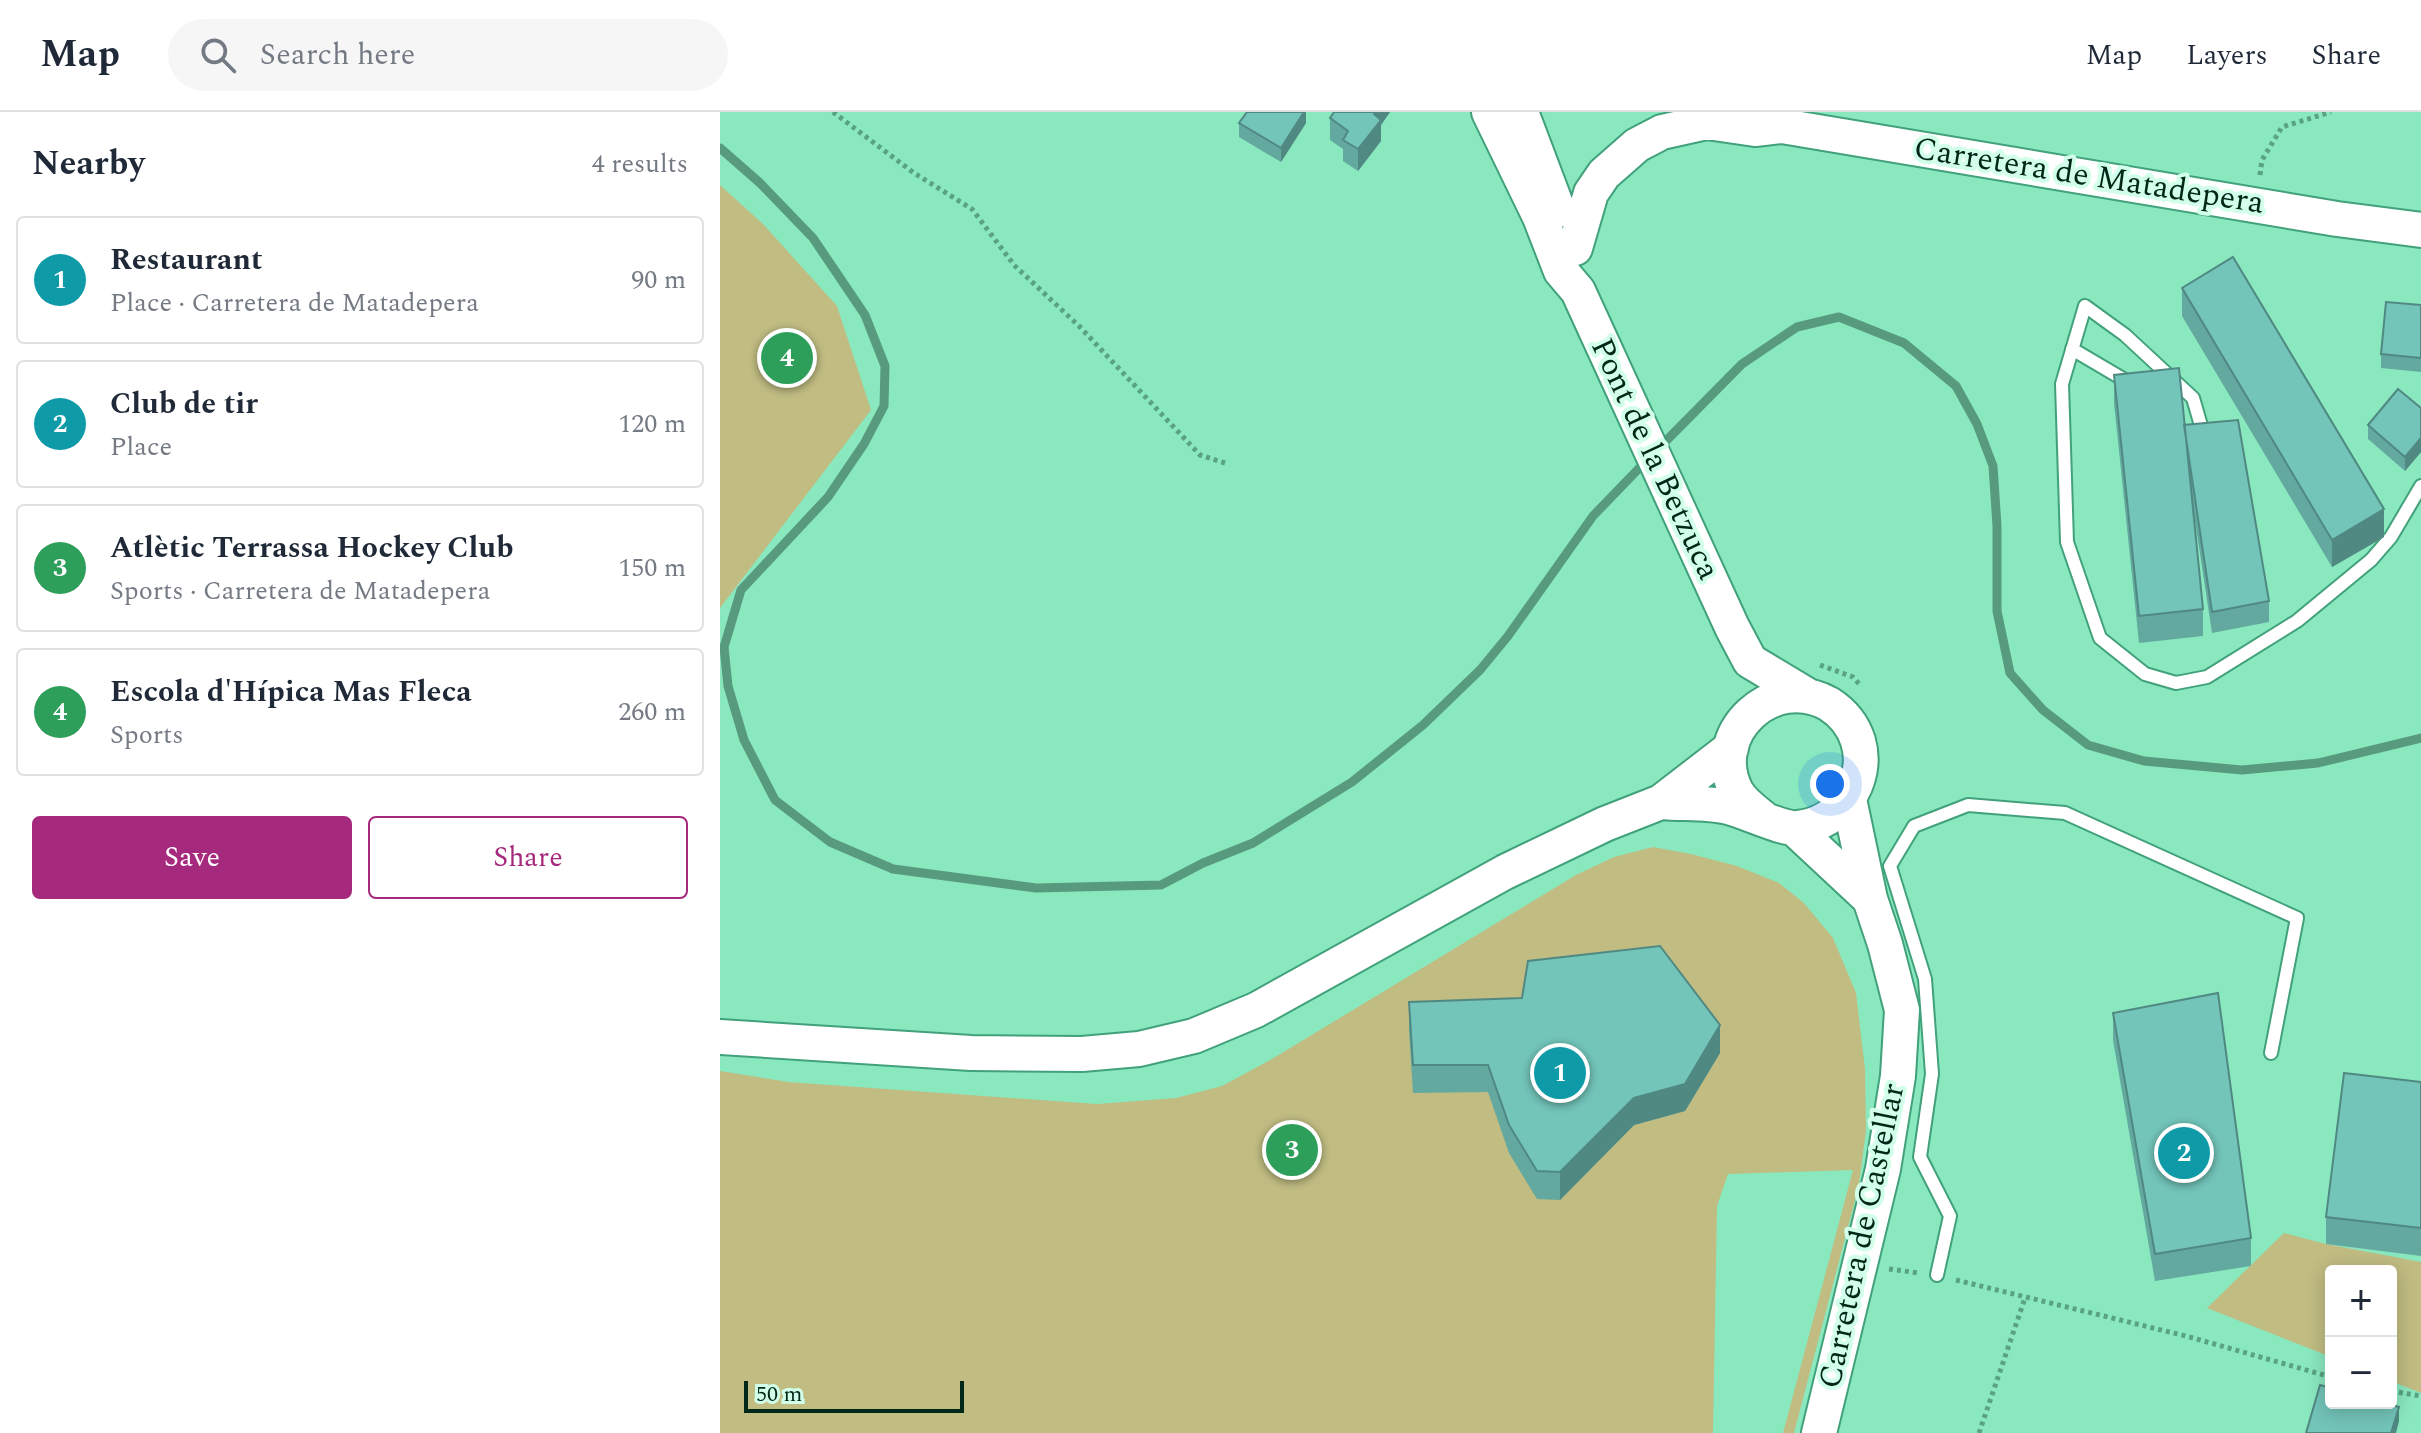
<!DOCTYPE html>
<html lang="en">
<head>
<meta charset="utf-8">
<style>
  :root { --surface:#fff; --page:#f6f6f7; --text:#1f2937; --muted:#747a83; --line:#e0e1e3; --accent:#a5297d }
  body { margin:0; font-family:Spectral,serif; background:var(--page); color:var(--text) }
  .controls { position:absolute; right:24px; bottom:24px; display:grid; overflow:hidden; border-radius:8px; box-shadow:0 4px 20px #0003 }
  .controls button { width:72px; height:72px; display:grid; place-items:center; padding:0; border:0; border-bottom:2px solid var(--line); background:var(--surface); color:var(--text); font:40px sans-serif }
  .scale { position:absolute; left:24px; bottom:20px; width:220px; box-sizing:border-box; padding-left:8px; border:4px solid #002718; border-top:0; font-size:22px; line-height:28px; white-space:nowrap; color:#002718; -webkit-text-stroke:6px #d2ffe9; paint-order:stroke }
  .you { position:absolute; left:1110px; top:672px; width:28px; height:28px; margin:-20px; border:6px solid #fff; border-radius:50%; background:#1a73e8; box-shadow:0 0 0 12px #1a73e833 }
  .badge { display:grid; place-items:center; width:52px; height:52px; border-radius:50%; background:var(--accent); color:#fff; font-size:26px; font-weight:700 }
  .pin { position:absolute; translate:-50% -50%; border:4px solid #fff; box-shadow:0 2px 8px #0006 }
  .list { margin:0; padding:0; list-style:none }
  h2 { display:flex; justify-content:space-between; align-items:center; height:104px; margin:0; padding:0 32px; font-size:34px }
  h2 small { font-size:26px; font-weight:400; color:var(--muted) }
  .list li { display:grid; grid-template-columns:52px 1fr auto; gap:24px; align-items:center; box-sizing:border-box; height:128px; margin:0 16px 16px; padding:0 16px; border:2px solid var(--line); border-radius:8px }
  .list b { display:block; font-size:30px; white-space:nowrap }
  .list p { margin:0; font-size:26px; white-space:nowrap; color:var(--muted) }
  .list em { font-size:26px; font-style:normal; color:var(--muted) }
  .actions { display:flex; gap:16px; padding:24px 32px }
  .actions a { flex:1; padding:18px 0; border:2px solid var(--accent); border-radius:8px; text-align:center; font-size:28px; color:var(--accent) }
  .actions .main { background:var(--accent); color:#fff }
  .icon { flex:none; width:44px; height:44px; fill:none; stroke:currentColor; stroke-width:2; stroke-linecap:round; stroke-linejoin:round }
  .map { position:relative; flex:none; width:1701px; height:1321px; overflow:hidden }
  header { display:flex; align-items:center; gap:48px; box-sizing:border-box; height:112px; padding:0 40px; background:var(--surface); border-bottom:2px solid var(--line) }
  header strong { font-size:38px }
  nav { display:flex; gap:44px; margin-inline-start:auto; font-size:28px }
  .search { width:560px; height:72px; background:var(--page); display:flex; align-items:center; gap:20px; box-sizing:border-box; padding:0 28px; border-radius:44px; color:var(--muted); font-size:30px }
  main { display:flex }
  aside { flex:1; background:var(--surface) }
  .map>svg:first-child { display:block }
</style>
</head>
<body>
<header>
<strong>Map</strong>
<div class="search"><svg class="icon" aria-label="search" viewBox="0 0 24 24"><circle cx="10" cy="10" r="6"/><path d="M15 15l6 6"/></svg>Search here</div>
<nav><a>Map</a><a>Layers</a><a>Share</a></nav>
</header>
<main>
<aside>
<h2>Nearby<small>4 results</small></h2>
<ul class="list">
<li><span class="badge" style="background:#0f9aa8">1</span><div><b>Restaurant</b><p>Place · Carretera de Matadepera</p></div><em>90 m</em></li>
<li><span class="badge" style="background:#0f9aa8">2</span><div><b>Club de tir</b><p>Place</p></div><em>120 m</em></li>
<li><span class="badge" style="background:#2e9e5b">3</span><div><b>Atlètic Terrassa Hockey Club</b><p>Sports · Carretera de Matadepera</p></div><em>150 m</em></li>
<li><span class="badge" style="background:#2e9e5b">4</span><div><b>Escola d'Hípica Mas Fleca</b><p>Sports</p></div><em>260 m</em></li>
</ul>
<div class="actions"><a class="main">Save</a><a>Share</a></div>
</aside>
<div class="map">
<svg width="1701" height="1321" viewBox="0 0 1701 1321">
  <rect width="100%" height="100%" fill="#8ae8bf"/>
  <path fill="#c0bc82" d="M 0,73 L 43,112 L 117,194 L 151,298 L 0,496 Z
    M 933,735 L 971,742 L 1017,754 L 1059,771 L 1084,791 L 1113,826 L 1136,881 L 1145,957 L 1146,1018 L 1139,1073 L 1074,1321 L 1063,1321 L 1133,1058 L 1008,1062 L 997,1094 L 993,1321 L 0,1321 L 0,959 L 68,970 L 377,992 L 456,986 L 502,974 L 552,947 L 856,763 L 894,745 Z
    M 1564,1121 L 1606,1132 L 1701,1150 L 1701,1281 L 1671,1269 L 1671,1159 L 1611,1159 L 1611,1245 L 1487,1196 Z"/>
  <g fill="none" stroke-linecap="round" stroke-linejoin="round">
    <path stroke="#579a7d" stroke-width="9" d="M 0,36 L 40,71 L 93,126 L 145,203 L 165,254 L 164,294 L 144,332 L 108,385 L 21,478 L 4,535 L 8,574 L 24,628 L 55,688 L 110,730 L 173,757 L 316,776 L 441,773 L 483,751 L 533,731 L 632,670 L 703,613 L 760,558 L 788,524 L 873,404 L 928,347
      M 938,337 L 1022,252 L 1077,215 L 1119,205 L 1184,231 L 1236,274 L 1257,312 L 1273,354 L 1277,414 L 1277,499 L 1290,561 L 1323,598 L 1368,633 L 1424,649 L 1522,658 L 1598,651 L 1701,626"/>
    <defs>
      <path id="lane" d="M 1352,237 L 1408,270
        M 1482,317 L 1473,286 L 1405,223 L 1365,194 L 1342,272 L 1347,430 L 1380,526 L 1425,562 L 1456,571 L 1487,565 L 1577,509 L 1651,448 L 1671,425 L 1701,374
        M 1217,1163 L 1230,1104 L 1200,1045 L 1212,962 L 1205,867 L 1170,754 L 1194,714 L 1248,693 L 1345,701 L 1577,806 L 1551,941"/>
      <path id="secondary" d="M 769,0 L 820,105 L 841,159 L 858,179 L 1012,515 L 1030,549 L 1090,585
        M 801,0 L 838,98
        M 1042,0 L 1062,14 L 1617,107 L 1701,118
        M 855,136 L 871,81 L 884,62 L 917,33 L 942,20 L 987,10 L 1035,17 L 1062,14
        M 941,690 C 963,692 987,690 1008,695 C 1025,699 1064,718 1078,716 C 1120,712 1150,669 1138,629 C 1133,613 1123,601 1109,592 C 1052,560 987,622 1016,679 C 1022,690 1033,698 1042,705
        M 1075,717 L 1150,787
        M 0,925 L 251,941 L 362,942 L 419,937 L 474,924 L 536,898 L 785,760 L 885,712 L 941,690 L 1011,636
        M 1099,1321 L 1163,1057 L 1178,964 L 1182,898 L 1165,832 L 1150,787 L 1129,687"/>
    </defs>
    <use href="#lane" stroke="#41a17b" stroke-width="16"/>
    <use href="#secondary" stroke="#41a17b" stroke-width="38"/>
    <path stroke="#59a383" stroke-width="5" stroke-dasharray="4 4" stroke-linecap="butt" d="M 113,0 L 194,61 L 252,97 L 294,153 L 359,214 L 480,343 L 505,351
      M 1540,63 L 1542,48 L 1562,15 L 1611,0
      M 1100,553 L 1133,565 L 1140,573
      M 1169,1157 L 1199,1161
      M 1236,1168 L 1466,1224 L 1611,1265
      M 1671,1279 L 1701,1284
      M 1259,1321 L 1305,1186"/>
    <use href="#lane" stroke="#fff" stroke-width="12"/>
    <use href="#secondary" stroke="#fff" stroke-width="34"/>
  </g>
  <path fill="#63a99f" d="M 586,0 L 586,11 L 561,50 L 519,25 L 519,11 Z
    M 614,0 L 670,0 L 661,13 L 661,29 L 638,59 L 623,49 L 623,37 L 610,28 L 610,6 Z
    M 1462,176 L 1664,425 L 1612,455 L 1462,204 Z
    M 1701,193 L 1701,260 L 1661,256 L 1661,242 Z
    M 1394,263 L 1464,313 L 1549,489 L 1549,510 L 1492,521 L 1472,389 L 1483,497 L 1483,524 L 1419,531 L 1394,291 Z
    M 1701,296 L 1701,340 L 1685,359 L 1648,327 L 1648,313 Z
    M 689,890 L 1000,941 L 965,999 L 914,1013 L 840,1088 L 817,1087 L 789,1041 L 768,980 L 693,981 L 689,918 Z
    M 1393,901 L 1531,1126 L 1531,1154 L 1435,1169 L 1393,928 Z
    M 1701,970 L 1701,1144 L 1606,1132 L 1606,1105 Z"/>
  <path fill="#508982" d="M 584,0 L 586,0 L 586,11 L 561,50 L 561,36 Z
    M 655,0 L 670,0 L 661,13 L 661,29 L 638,59 L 638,37 Z
    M 1701,326 L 1701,340 L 1685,359 L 1685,345 Z
    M 1664,397 L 1664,425 L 1612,455 L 1612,428 Z
    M 1000,913 L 1000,941 L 965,999 L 914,1013 L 840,1088 L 840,1060 L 914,986 Z
    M 1679,1295 L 1679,1309 L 1676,1321 L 1671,1321 Z"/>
  <path fill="#73c4b9" stroke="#508982" stroke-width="2" d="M 527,0 L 584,0 L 561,36 L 519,11 Z
    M 614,0 L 655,0 L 654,2 L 661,8 L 638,37 L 623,28 L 628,19 L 610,6 Z
    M 1513,145 L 1664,397 L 1612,428 L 1462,176 Z
    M 1666,190 L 1701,193 L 1701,246 L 1661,242 Z
    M 1459,256 L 1483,497 L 1419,504 L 1394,263 Z
    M 1678,277 L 1701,296 L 1701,326 L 1685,345 L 1648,313 Z
    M 1518,308 L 1549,489 L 1492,500 L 1464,313 Z
    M 940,834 L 1000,913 L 965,972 L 914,986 L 840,1060 L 817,1059 L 789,1013 L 768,953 L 693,953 L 689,890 L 802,886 L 808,849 Z
    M 1498,881 L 1531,1126 L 1435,1142 L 1393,901 Z
    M 1624,961 L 1701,970 L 1701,1116 L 1606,1105 Z
    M 1600,1273 L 1611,1276 L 1611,1291 L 1665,1291 L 1679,1295 L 1671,1321 L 1586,1321 Z"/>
  <g text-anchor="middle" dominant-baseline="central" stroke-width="8" stroke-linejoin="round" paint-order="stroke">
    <g font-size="32" fill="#002718" stroke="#d2ffe9">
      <text transform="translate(1369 64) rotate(9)">Carretera de Matadepera</text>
      <text transform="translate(935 347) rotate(65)">Pont de la Betzuca</text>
      <text transform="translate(1142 1124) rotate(-78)">Carretera de Castellar</text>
    </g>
  </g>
</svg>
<div class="controls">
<button>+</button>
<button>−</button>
</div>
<div class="scale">50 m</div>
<div class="you"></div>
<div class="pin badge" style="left:840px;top:961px;background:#0f9aa8">1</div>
<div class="pin badge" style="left:1464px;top:1041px;background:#0f9aa8">2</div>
<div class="pin badge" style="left:572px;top:1038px;background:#2e9e5b">3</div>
<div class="pin badge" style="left:67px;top:246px;background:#2e9e5b">4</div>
</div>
</main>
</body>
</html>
